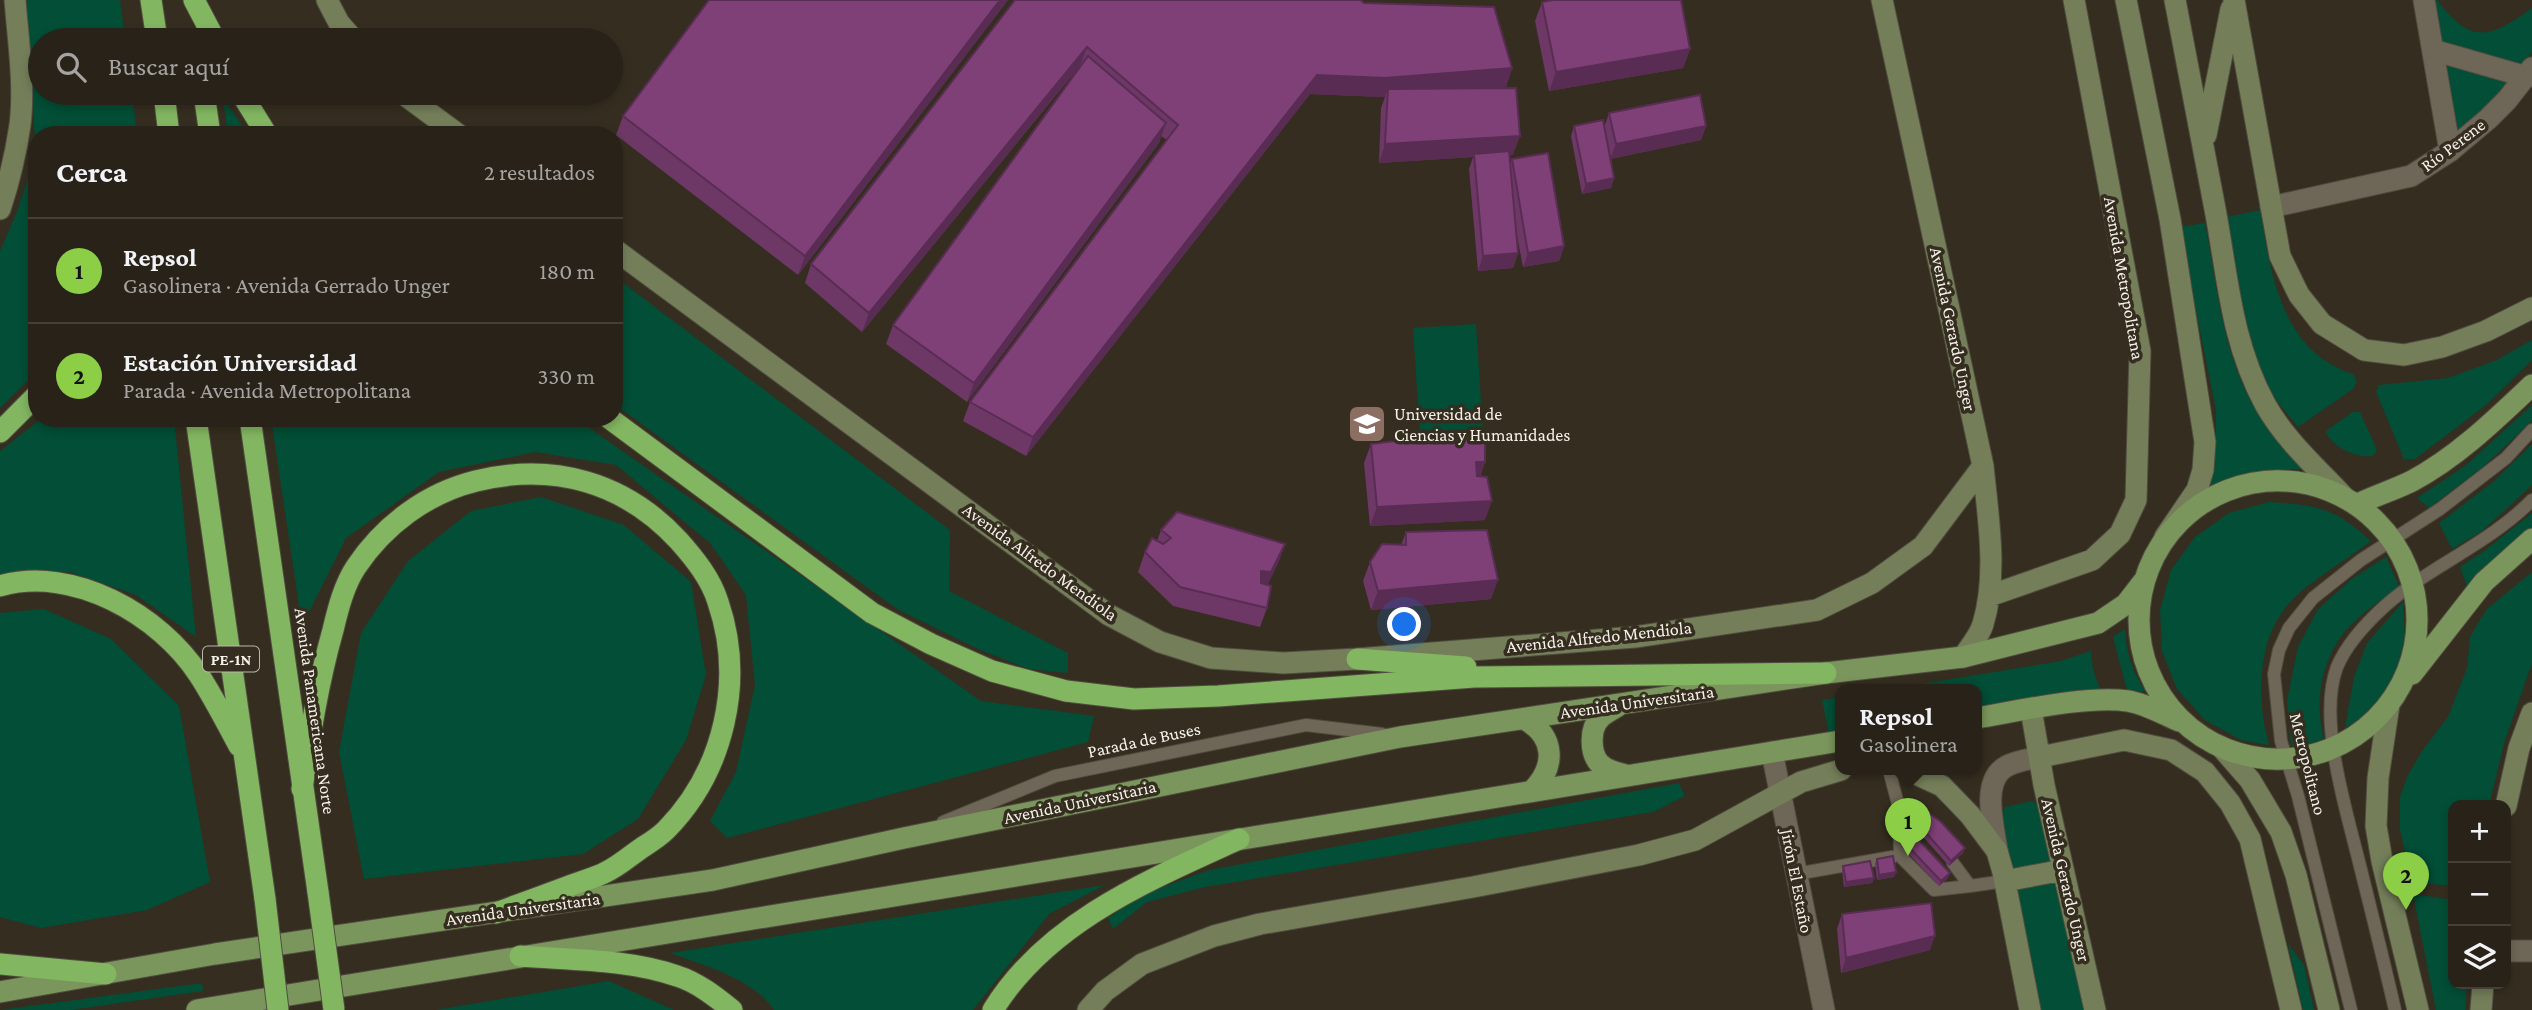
<!DOCTYPE html>
<html lang="es">
<head>
<meta charset="utf-8">
<style>
  :root { --surface:#282218; --page:#342f25; --text:#f1f3f6; --muted:#a5a4a2; --line:#443f37; --accent:#8cce45 }
  body { margin:0; font-family:"Crimson Pro",serif; background:var(--page); color:var(--text) }
  .controls { position:absolute; right:21px; bottom:21px; display:grid; overflow:hidden; border-radius:14px; box-shadow:0 4px 10px #0003 }
  .controls button { width:63px; height:63px; display:grid; place-items:center; padding:0; border:0; border-bottom:2px solid var(--line); background:var(--surface); color:var(--text); font:35px sans-serif }
  .you { position:absolute; left:1405px; top:625px; width:24px; height:24px; margin:-18px; border:5px solid #fff; border-radius:50%; background:#1a73e8; box-shadow:0 0 0 10px #1a73e833 }
  .badge { display:grid; place-items:center; width:46px; height:46px; border-radius:50%; background:var(--accent); color:#111; font-size:23px; font-weight:700 }
  .pin { position:absolute; translate:-50% -58px; filter:drop-shadow(0 2px 4px #0008) }
  .pin::after { content:''; position:absolute; top:37px; width:24px; height:21px; background:inherit; clip-path:polygon(0 0,100% 0,50% 100%) }
  .popup { position:absolute; left:1835px; top:684px; width:147px; height:91px; box-sizing:border-box; display:grid; place-content:center; border-radius:14px; background:var(--surface); filter:drop-shadow(0 2px 5px #0005); font-size:23px; white-space:nowrap; color:var(--muted) }
  .popup b { font-size:26px; color:var(--text) }
  .popup::after { content:''; position:absolute; left:50%; top:100%; margin-left:-14px; border:14px solid transparent; border-top-color:var(--surface) }
  .list { margin:0; padding:0; list-style:none }
  h2 { display:flex; justify-content:space-between; align-items:center; height:91px; margin:0; padding:0 28px; font-size:30px }
  h2 small { font-size:23px; font-weight:400; color:var(--muted) }
  .list li { display:grid; grid-template-columns:46px 1fr auto; gap:21px; align-items:center; box-sizing:border-box; height:105px; padding:0 28px; border-top:2px solid var(--line) }
  .list b { display:block; font-size:26px; white-space:nowrap }
  .list p { margin:0; font-size:23px; white-space:nowrap; color:var(--muted) }
  .list em { font-size:23px; font-style:normal; color:var(--muted) }
  .icon { flex:none; width:38px; height:38px; fill:none; stroke:currentColor; stroke-width:2; stroke-linecap:round; stroke-linejoin:round }
  .map { position:relative; flex:none; width:2532px; height:1010px; overflow:hidden }
  .search { position:absolute; background:var(--surface); box-shadow:0 4px 10px #0003; left:28px; top:28px; width:595px; height:77px; display:flex; align-items:center; gap:18px; box-sizing:border-box; padding:0 24px; border-radius:38px; color:var(--muted); font-size:26px }
  .panel { position:absolute; background:var(--surface); box-shadow:0 4px 10px #0003; left:28px; top:126px; width:595px; height:301px; border-radius:28px }
  .map>svg:first-child { display:block }
</style>
</head>
<body>
<div class="map">
<svg width="2532" height="1010" viewBox="0 0 2532 1010">
  <rect width="100%" height="100%" fill="#352e20"/>
  <path fill="#024e36" d="M 26,0 L 120,0 L 125,40 L 40,40 L 40,93 L 132,93 L 137,135 L 37,135 L 37,371 L 0,408 L 0,251 L 16,214 L 36,156 Z
    M 2433,0 L 2437,0 C 2471,45 2490,39 2532,8 L 2532,50 L 2520,76 L 2455,136 Z
    M 223,99 L 249,135 L 228,135 Z
    M 2260,210 C 2271,274 2281,351 2353,374 L 2357,382 L 2353,389 L 2298,427 L 2267,389 L 2244,330 L 2226,217 Z
    M 2205,223 C 2217,285 2222,353 2255,408 C 2269,431 2289,450 2307,469 C 2271,468 2243,473 2210,486 L 2216,437 L 2216,410 L 2179,227 Z
    M 614,276 L 950,530 L 949,591 L 1068,653 L 1068,673 L 1029,669 L 978,649 L 897,609 L 614,404 Z
    M 1476,324 L 1483,432 L 1420,436 L 1413,328 Z
    M 2532,340 L 2532,360 L 2486,405 L 2415,459 L 2404,459 L 2376,392 L 2379,385 L 2448,378 L 2497,360 Z
    M 2532,405 L 2532,421 L 2483,467 L 2429,508 L 2417,498 L 2466,465 Z
    M 2353,412 L 2360,412 L 2377,450 L 2373,456 C 2355,458 2335,448 2326,433 L 2327,430 Z
    M 42,418 L 174,418 L 196,637 L 136,595 L 70,572 L 0,575 L 0,451 Z
    M 271,418 L 575,418 L 981,701 L 1094,716 L 1088,742 L 727,838 L 710,821 L 736,772 L 755,685 L 746,595 L 710,543 L 616,465 L 535,452 L 439,472 L 346,538 L 302,626 Z
    M 2532,444 L 2532,485 L 2482,531 L 2452,549 L 2439,523 L 2493,482 Z
    M 541,497 L 624,525 L 691,582 L 706,675 L 686,740 L 638,819 L 583,854 L 364,879 L 339,752 L 361,633 L 408,561 L 471,511 Z
    M 2269,502 C 2317,505 2335,508 2371,541 C 2348,559 2314,578 2294,598 C 2256,635 2256,698 2269,745 L 2241,740 L 2205,720 L 2177,689 L 2162,651 L 2160,610 L 2171,570 L 2195,537 L 2229,513 Z
    M 2532,513 L 2532,527 L 2510,545 L 2468,589 L 2460,567 L 2484,551 Z
    M 2386,557 L 2399,586 C 2383,599 2363,612 2349,627 C 2321,657 2314,701 2324,739 L 2308,744 L 2291,746 L 2287,700 L 2298,647 L 2318,609 L 2353,578 Z
    M 2532,572 L 2532,663 L 2505,740 L 2489,805 L 2453,805 L 2453,886 L 2411,882 L 2400,829 L 2400,797 L 2407,777 L 2422,751 L 2448,717 L 2467,668 L 2470,637 L 2478,623 L 2487,609 Z
    M 2403,602 L 2405,637 L 2394,678 L 2369,712 L 2345,728 L 2354,677 L 2367,643 Z
    M 44,609 L 111,639 L 179,706 L 210,882 L 147,910 L 41,928 L 0,917 L 0,613 Z
    M 2125,629 C 2126,652 2132,671 2145,691 L 2128,694 L 2113,637 Z
    M 2091,651 C 2092,668 2095,681 2104,695 L 1976,714 L 1976,690 L 1884,690 L 2061,661 Z
    M 1840,697 L 1840,734 L 1829,735 L 1822,700 Z
    M 1679,783 L 1685,796 L 1653,812 L 1205,887 L 1147,902 L 1113,929 L 1108,918 L 1147,893 L 1209,870 Z
    M 2032,801 L 2043,807 L 2086,1010 L 2040,1010 L 1997,832 L 2005,807 Z
    M 1105,885 L 1049,914 L 973,1010 L 774,1010 C 754,979 703,965 670,953 Z
    M 2413,894 L 2453,900 L 2453,984 L 2467,984 L 2465,1010 L 2436,1010 Z
    M 2288,944 L 2304,965 L 2314,1010 L 2303,1010 Z
    M 609,981 L 674,1010 L 436,1010 Z
    M 202,983 L 203,991 L 71,1010 L 0,1010 Z"/>
  <g fill="none" stroke-linecap="round" stroke-linejoin="round">
    <defs>
      <path id="lane" d="M 1889,770 L 1899,808 L 1903,812
        M 1899,808 L 1900,856 L 1934,890 L 1970,886
        M 943,822 L 1055,776 L 1306,725 L 1382,734
        M 1953,863 L 1970,886 L 2005,881
        M 1796,874 L 1892,857
        M 2351,1010 L 2298,796 L 2281,741 L 2274,674 L 2279,650 L 2289,628 L 2313,598 L 2361,560 L 2440,509 L 2506,458 L 2532,430
        M 2395,1010 C 2384,962 2372,914 2360,866 C 2347,812 2317,720 2337,667 C 2347,643 2366,623 2386,605 C 2429,567 2490,543 2532,500"/>
      <path id="street" d="M 2424,0 L 2450,151
        M 2433,50 L 2527,77
        M 2271,207 L 2411,176 L 2450,151 L 2488,119 L 2507,100 L 2532,68
        M 1772,752 L 1824,1010
        M 1997,851 C 1994,827 1980,780 2007,766 C 2016,761 2030,759 2040,757
        M 2506,951 L 2532,951"/>
      <path id="secondary" d="M 327,0 L 339,23 L 354,40
        M 1882,0 L 1983,466 C 1988,516 1998,575 1983,624 C 1980,635 1970,647 1963,657
        M 2126,0 L 2170,219 L 2205,442 L 2203,470 L 2197,490 L 2165,537
        M 2175,0 C 2188,70 2202,139 2215,209 C 2228,278 2231,341 2265,404 C 2285,440 2317,468 2344,497
        M 2234,0 L 2280,256 L 2299,295 L 2322,324 L 2364,350 L 2404,355 L 2442,347 L 2486,331 L 2532,308
        M 402,93 L 459,135
        M 2206,135 L 2231,9
        M 0,209 C 9,182 16,153 20,125 C 25,84 18,40 15,0
        M 614,249 L 1109,615 L 1160,642 L 1211,658 L 1283,663 L 1357,659 L 1635,637 L 1817,610 L 1872,583 L 1923,546 L 1983,466
        M 1989,596 L 2092,560 L 2120,534 L 2136,500 L 2140,351 L 2074,0
        M 2389,705 L 2378,778 L 2376,826 L 2382,861 L 2418,1010
        M 2031,709 L 2044,785 L 2095,1010
        M 2222,748 L 2250,780 L 2281,832 L 2296,875 L 2329,1010
        M 2040,757 L 2124,740 L 2171,750 L 2205,772 L 2230,803 L 2250,839 L 2291,1010
        M 1907,770 L 1942,786 L 1970,815 L 1997,851 L 2003,872 L 2030,1010
        M 2506,806 L 2519,748 L 2532,713
        M 2005,881 L 2063,870
        M 1088,1010 L 1105,991 L 1142,964 L 1214,936 L 1260,924 L 1473,887 L 1639,855 L 1695,840 L 1801,782 L 1841,770
        M 2481,1010 L 2483,984"/>
      <path id="primary" d="M2139 620a139 139 0 1 1 278 0a139 139 0 1 1-278 0Z
        M 2356,505 C 2374,496 2394,490 2412,481 C 2457,457 2495,420 2532,385
        M 2412,674 L 2484,582 L 2532,539
        M 1618,706 C 1612,710 1605,713 1600,718 C 1589,729 1590,754 1600,764 C 1607,771 1617,773 1626,775
        M 1976,718 C 2019,711 2087,695 2128,701 C 2146,704 2163,714 2179,721
        M 1524,719 C 1556,736 1556,767 1532,791
        M 0,992 L 215,954 L 713,880 L 904,838 L 1400,737 L 1826,673 L 1963,657 L 2098,623 L 2126,604 L 2143,582
        M 197,1010 L 1840,741"/>
      <path id="highway" d="M 151,0 L 157,40
        M 194,0 L 215,40
        M 164,93 L 169,135
        M 204,93 L 210,135
        M 241,93 L 267,135
        M 196,418 L 265,899
        M 250,418 L 318,892
        M 609,418 L 872,613 L 931,644 L 992,671 L 1066,691 L 1134,699 L 1218,696 L 1474,677 L 1826,673
        M 0,432 L 37,395
        M 0,586 C 73,565 160,615 199,675 C 214,698 226,722 239,746
        M 1357,659 L 1466,667
        M 302,789 C 310,735 318,683 333,630 C 338,609 344,585 356,567 C 384,525 427,493 476,481 C 553,462 625,482 679,541 C 695,559 711,579 718,602 C 745,681 724,771 666,830 C 659,837 651,842 643,847 C 631,855 619,866 606,872 C 595,878 581,881 569,886 C 545,895 520,904 496,913
        M 520,956 C 571,960 628,959 677,976 C 697,982 716,997 732,1010
        M 0,964 L 106,974
        M 993,1010 C 1047,922 1149,880 1239,839"/>
    </defs>
    <use href="#lane" stroke="#504c3f" stroke-width="14"/>
    <use href="#street" stroke="#504c3f" stroke-width="23"/>
    <use href="#secondary" stroke="#504c3f" stroke-width="23"/>
    <use href="#primary" stroke="#504c3f" stroke-width="23"/>
    <use href="#highway" stroke="#504c3f" stroke-width="23"/>
    <use href="#lane" stroke="#6e6757" stroke-width="12"/>
    <use href="#street" stroke="#6e6757" stroke-width="21"/>
    <use href="#secondary" stroke="#747f5a" stroke-width="21"/>
    <use href="#primary" stroke="#7b965d" stroke-width="21"/>
    <use href="#highway" stroke="#83b661" stroke-width="21"/>
    <defs>
      <path id="highway-bridge" d="M 318,892 L 334,1010
        M 265,899 L 278,1010"/>
    </defs>
    <use href="#highway-bridge" stroke="#504c3f" stroke-width="23" stroke-linecap="butt"/>
    <use href="#highway-bridge" stroke="#83b661" stroke-width="21"/>
  </g>
  <path fill="#6d3766" d="M 709,0 L 1008,0 L 798,275 L 616,135 L 623,116 Z
    M 1015,0 L 1364,3 L 1512,68 L 1506,87 L 1489,89 L 1513,155 L 1509,155 L 1510,164 L 1512,159 L 1564,246 L 1559,261 L 1523,267 L 1516,230 L 1518,253 L 1513,268 L 1478,271 L 1469,169 L 1473,157 L 1379,163 L 1381,108 L 1385,97 L 1310,94 L 1026,456 L 963,421 L 970,402 L 1167,140 L 1161,136 L 1159,143 L 967,402 L 886,344 L 893,325 L 1081,67 L 1080,66 L 862,332 L 805,283 L 811,264 Z
    M 1542,2 L 1690,49 L 1683,68 L 1549,91 L 1535,21 Z
    M 1609,113 L 1706,126 L 1701,140 L 1610,159 L 1614,178 L 1611,188 L 1582,194 L 1571,136 L 1574,126 L 1604,128 Z
    M 1475,438 L 1485,462 L 1480,477 L 1485,520 L 1370,526 L 1364,463 L 1371,444 Z
    M 1161,530 L 1285,544 L 1278,563 L 1267,585 L 1267,608 L 1260,627 L 1173,606 L 1138,572 L 1145,552 L 1157,541 Z
    M 1406,532 L 1491,599 L 1371,610 L 1363,581 L 1370,562 L 1401,545 Z
    M 1904,817 L 1965,848 L 1963,853 L 1949,866 L 1926,840 L 1902,822 Z
    M 1904,842 L 1948,878 L 1939,886 L 1902,847 Z
    M 1877,859 L 1896,872 L 1894,877 L 1877,880 L 1875,864 Z
    M 1843,866 L 1874,878 L 1872,883 L 1844,887 L 1842,871 Z
    M 1842,914 L 1930,950 L 1841,973 L 1837,929 Z"/>
  <path fill="#592d53" d="M 1000,0 L 1008,0 L 798,275 L 805,256 Z
    M 1087,47 L 1080,66 L 862,332 L 869,313 Z
    M 1690,49 L 1683,68 L 1549,91 L 1556,72 Z
    M 1512,68 L 1506,87 L 1388,97 L 1388,89 L 1385,97 L 1379,97 L 1310,94 L 1026,456 L 1033,437 L 1317,75 Z
    M 1166,123 L 1159,143 L 967,402 L 974,383 Z
    M 1706,126 L 1701,140 L 1610,159 L 1616,144 Z
    M 1520,136 L 1513,155 L 1474,157 L 1474,154 L 1473,157 L 1379,163 L 1385,144 Z
    M 1614,178 L 1611,188 L 1582,194 L 1586,184 Z
    M 1564,246 L 1559,261 L 1523,267 L 1528,253 Z
    M 1518,253 L 1513,268 L 1478,271 L 1483,256 Z
    M 1476,462 L 1485,462 L 1478,481 L 1469,481 Z
    M 1492,501 L 1485,520 L 1370,526 L 1377,507 Z
    M 1285,544 L 1278,563 L 1265,591 L 1254,590 L 1261,571 Z
    M 1498,580 L 1491,599 L 1371,610 L 1378,591 Z
    M 1965,848 L 1963,853 L 1949,866 L 1951,861 Z
    M 1896,872 L 1894,877 L 1877,880 L 1879,875 Z
    M 1950,873 L 1948,878 L 1939,886 L 1941,881 Z
    M 1874,878 L 1872,883 L 1844,887 L 1846,882 Z
    M 1935,936 L 1930,950 L 1841,973 L 1846,958 Z"/>
  <path fill="#7f4077" stroke="#592d53" stroke-width="2" d="M 709,0 L 1000,0 L 805,256 L 623,116 Z
    M 1015,0 L 1360,0 L 1364,3 L 1494,7 L 1512,68 L 1385,78 L 1317,75 L 1033,437 L 970,402 L 1178,125 L 1087,47 L 869,313 L 811,264 Z
    M 1553,0 L 1681,0 L 1690,49 L 1556,72 L 1542,2 Z
    M 1088,56 L 1166,123 L 974,383 L 893,325 Z
    M 1516,88 L 1520,136 L 1385,144 L 1388,89 Z
    M 1700,95 L 1706,126 L 1616,144 L 1609,113 Z
    M 1603,120 L 1614,178 L 1586,184 L 1574,126 Z
    M 1509,151 L 1518,253 L 1483,256 L 1474,154 Z
    M 1548,153 L 1564,246 L 1528,253 L 1512,159 Z
    M 1475,431 L 1475,438 L 1485,436 L 1485,462 L 1476,462 L 1477,476 L 1487,477 L 1492,501 L 1377,507 L 1371,444 Z
    M 1177,512 L 1285,544 L 1271,572 L 1261,571 L 1261,583 L 1271,586 L 1267,608 L 1180,587 L 1145,552 L 1152,538 L 1163,544 L 1171,538 L 1161,530 Z
    M 1487,530 L 1498,580 L 1378,591 L 1370,562 L 1382,544 L 1406,545 L 1406,532 Z
    M 1916,803 L 1941,822 L 1965,848 L 1951,861 L 1928,835 L 1904,817 Z
    M 1913,834 L 1950,873 L 1941,881 L 1904,842 Z
    M 1893,856 L 1896,872 L 1879,875 L 1877,859 Z
    M 1870,861 L 1874,878 L 1846,882 L 1843,866 Z
    M 1931,903 L 1935,936 L 1846,958 L 1842,914 Z"/>
  <defs>
    <symbol id="university-square" viewBox="-11 -11 22 22"><rect x="-9" y="-9" width="18" height="18" rx="4" fill="#8d6e63" stroke="#352e20"/><path d="M0-5L7-2L0 1L-7-2ZM-4 1L0 2.5L4 1V4Q0 6-4 4Z" fill="#fff"/></symbol>
  </defs>
  <g fill-rule="evenodd">
    <use href="#university-square" x="1345" y="402" width="44" height="44"/>
  </g>
  <g text-anchor="middle" dominant-baseline="central" stroke-width="7" stroke-linejoin="round" paint-order="stroke">
    <rect fill="#352e20" stroke="#bcb7ad" stroke-width="2" x="203" y="646.5" width="56" height="25" rx="5"/>
    <g font-size="16" font-weight="bold" fill="#f6f2e9">
      <text x="231" y="659">PE-1N</text>
    </g>
    <g font-size="18" fill="#f6f2e9" stroke="#352e20">
      <text transform="translate(2453 145) rotate(-37)">Río Perene</text>
      <text transform="translate(2124 278) rotate(80)">Avenida Metropolitana</text>
      <text transform="translate(1953 329) rotate(78)">Avenida Gerardo Unger</text>
      <text transform="translate(1040 562) rotate(36)">Avenida Alfredo Mendiola</text>
      <text transform="translate(1599 637) rotate(-6)">Avenida Alfredo Mendiola</text>
      <text transform="translate(1637 702) rotate(-8)">Avenida Universitaria</text>
      <text transform="translate(315 711) rotate(82)">Avenida Panamericana Norte</text>
      <text transform="translate(1144 740) rotate(-12)">Parada de Buses</text>
      <text transform="translate(2308 764) rotate(76)">Metropolitano</text>
      <text transform="translate(1080 802) rotate(-12)">Avenida Universitaria</text>
      <text transform="translate(2066 880) rotate(77)">Avenida Gerardo Unger</text>
      <text transform="translate(1797 881) rotate(79)">Jirón El Estaño</text>
      <text transform="translate(523 909) rotate(-8)">Avenida Universitaria</text>
    </g>
    <g font-size="18" fill="#f6f2e9" stroke="#352e20" text-anchor="start">
      <text x="1394" y="414">Universidad de<tspan x="1394" dy="21">Ciencias y Humanidades</tspan></text>
    </g>
  </g>
</svg>
<div class="controls">
<button>+</button>
<button>−</button>
<button><svg class="icon" aria-label="layers" viewBox="0 0 24 24"><path d="M12 4l9 5-9 5-9-5zM3 14l9 5 9-5"/></svg></button>
</div>
<div class="you"></div>
<div class="pin badge" style="left:1908px;top:856px">1</div>
<div class="popup"><b>Repsol</b>Gasolinera</div>
<div class="pin badge" style="left:2406px;top:910px">2</div>
<div class="search"><svg class="icon" aria-label="search" viewBox="0 0 24 24"><circle cx="10" cy="10" r="6"/><path d="M15 15l6 6"/></svg>Buscar aquí</div>
<section class="panel">
<h2>Cerca<small>2 resultados</small></h2>
<ul class="list">
<li><span class="badge">1</span><div><b>Repsol</b><p>Gasolinera · Avenida Gerrado Unger</p></div><em>180 m</em></li>
<li><span class="badge">2</span><div><b>Estación Universidad</b><p>Parada · Avenida Metropolitana</p></div><em>330 m</em></li>
</ul>
</section>
</div>
</body>
</html>
